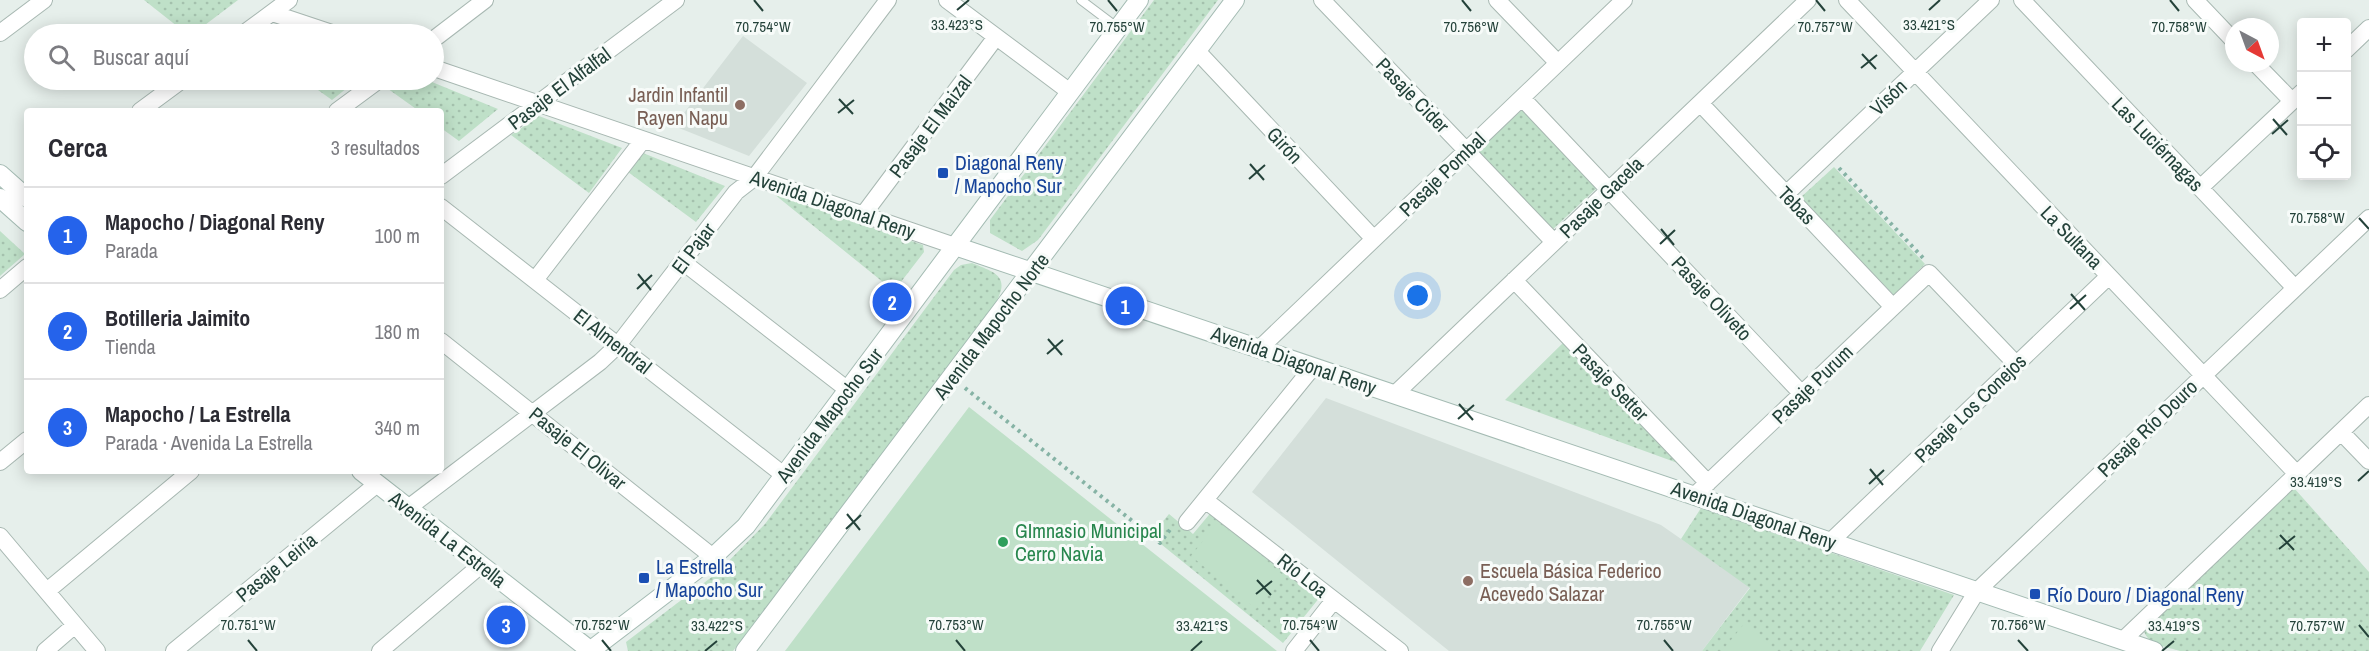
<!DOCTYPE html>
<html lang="es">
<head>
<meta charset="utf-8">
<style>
  :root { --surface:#fff; --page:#f7f7f7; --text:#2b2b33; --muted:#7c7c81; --line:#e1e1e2; --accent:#2563eb }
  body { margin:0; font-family:"Archivo Narrow",sans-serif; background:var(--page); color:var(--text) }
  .controls { position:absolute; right:18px; top:18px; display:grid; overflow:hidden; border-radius:6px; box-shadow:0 3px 15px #0003 }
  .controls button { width:54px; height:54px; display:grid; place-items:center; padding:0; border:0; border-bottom:2px solid var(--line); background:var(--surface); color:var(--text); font:30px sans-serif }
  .compass { position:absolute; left:2225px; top:18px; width:54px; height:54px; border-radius:50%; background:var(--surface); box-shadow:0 3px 15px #0003; rotate:139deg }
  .you { position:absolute; left:1418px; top:296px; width:21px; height:21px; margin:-15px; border:4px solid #fff; border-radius:50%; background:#1a73e8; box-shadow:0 0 0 9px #1a73e833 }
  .badge { display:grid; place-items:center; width:39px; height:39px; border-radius:50%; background:var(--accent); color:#fff; font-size:20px; font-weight:700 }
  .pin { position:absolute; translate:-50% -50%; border:3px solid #fff; box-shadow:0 2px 6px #0006 }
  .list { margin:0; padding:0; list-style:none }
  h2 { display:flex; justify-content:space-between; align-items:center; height:78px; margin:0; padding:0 24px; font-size:26px }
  h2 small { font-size:20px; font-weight:400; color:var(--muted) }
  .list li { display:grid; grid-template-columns:39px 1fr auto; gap:18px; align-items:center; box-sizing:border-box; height:96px; padding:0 24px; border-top:2px solid var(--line) }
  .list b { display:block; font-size:22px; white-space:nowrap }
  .list p { margin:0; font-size:20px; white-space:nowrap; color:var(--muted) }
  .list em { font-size:20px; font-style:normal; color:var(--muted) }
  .icon { flex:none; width:33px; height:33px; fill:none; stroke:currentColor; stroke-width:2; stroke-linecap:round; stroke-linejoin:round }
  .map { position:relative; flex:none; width:2369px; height:651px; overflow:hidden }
  .search { position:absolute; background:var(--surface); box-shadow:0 3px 15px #0003; left:24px; top:24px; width:420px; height:66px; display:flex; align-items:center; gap:15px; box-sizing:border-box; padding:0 21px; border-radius:33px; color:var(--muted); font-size:22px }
  .panel { position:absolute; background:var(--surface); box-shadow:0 3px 15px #0003; left:24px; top:108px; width:420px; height:366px; border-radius:6px }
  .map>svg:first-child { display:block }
</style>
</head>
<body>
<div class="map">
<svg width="2369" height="651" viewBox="0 0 2369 651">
  <defs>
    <pattern id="green-dots" width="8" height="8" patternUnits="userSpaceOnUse" patternTransform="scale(1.5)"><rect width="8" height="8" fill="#bfe0c8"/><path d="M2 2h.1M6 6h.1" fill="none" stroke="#a4c1ad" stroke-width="1.8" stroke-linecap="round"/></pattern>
  </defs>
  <rect width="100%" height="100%" fill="#e6efeb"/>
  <path fill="#d4dfda" d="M 743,36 L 807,83 L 749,156 L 674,126 Z
    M 1326,398 L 1661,525 L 1750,587 L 1702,651 L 1449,651 L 1252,492 Z"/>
  <path fill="url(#green-dots)" d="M 144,0 L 238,0 L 193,34 L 187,34 Z
    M 1154,0 L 1218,0 L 1038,240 L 1022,251 L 990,233 L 990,220 Z
    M 275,24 L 303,34 L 261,34 Z
    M 304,80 L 357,80 L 332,100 Z
    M 394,80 L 427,80 L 498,109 L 459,141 L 441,128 L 441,111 L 419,111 L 384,86 Z
    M 1523,109 L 1598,187 L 1550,232 L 1477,152 Z
    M 539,116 L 622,148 L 589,193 L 511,135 Z
    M 643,153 L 725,186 L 696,222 L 628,172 Z
    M 1834,167 L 1925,264 L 1894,295 L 1800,198 Z
    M 774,194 L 923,245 L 924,252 L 894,291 Z
    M 0,231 L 25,254 L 0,276 Z
    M 972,263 C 993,272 1011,275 996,302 L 733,651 L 628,651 L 626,642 L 717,573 L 765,524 L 954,270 L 961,265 Z
    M 1565,341 L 1683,465 L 1505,400 Z
    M 2294,488 L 2369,572 L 2369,651 L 2180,651 C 2167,647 2148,645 2144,631 Z
    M 1701,508 L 1954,595 L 1920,651 L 1702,651 L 1750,588 L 1681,539 Z
    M 1213,510 L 1320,597 L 1283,643 L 1151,536 L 1169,514 L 1193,534 Z"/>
  <path fill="#bfe0c8" d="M 969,407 L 1002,433 L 1277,651 L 785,651 Z
    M 1218,522 L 1283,575 L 1256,609 L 1191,556 Z
    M 1744,624 L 1777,651 L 1722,651 Z"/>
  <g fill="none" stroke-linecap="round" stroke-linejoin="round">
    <defs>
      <path id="lane" d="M 1081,0 L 1118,28"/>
      <path id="street" d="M 947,0 L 1070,92
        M 1322,0 L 1554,242
        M 1497,0 L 1558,63
        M 1847,0 L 2297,474
        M 2022,0 L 2295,288
        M 2195,0 L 2234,41
        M 272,13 L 335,34
        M 0,33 L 44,0
        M 243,34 L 289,0
        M 434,39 L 485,0
        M 2346,50 L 2369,28
        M 1197,51 L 1374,239
        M 2255,63 L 2292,101
        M 434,68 L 955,246
        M 1522,98 L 1802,394
        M 1700,103 L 1893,307
        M 140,111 L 182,80
        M 337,111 L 379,80
        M 441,176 L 676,0
        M 2200,188 L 2302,92
        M 1786,194 L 1991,0
        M 441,207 L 785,476
        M 863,215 L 996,37
        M 683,262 L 848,390
        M 535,280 L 643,140
        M 1514,280 L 1708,483
        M 0,290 L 27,267
        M 441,341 L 713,557
        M 1260,348 L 1624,0
        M 1395,394 L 1808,0
        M 2341,432 L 2369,461
        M 0,462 L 27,440
        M 1695,495 L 1929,273 L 2016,364
        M 1205,500 L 1400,651
        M 408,508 L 600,362 L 618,345 L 736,192 L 754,178 L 888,0
        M 1187,522 L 1313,367
        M 0,536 L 97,651
        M 1831,541 L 2109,276
        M 47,591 L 191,471
        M 2123,640 L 2369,405
        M 45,651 L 75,625
        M 174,651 L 377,484
        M 380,651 L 481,565
        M 1294,651 L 1334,600
        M 1940,651 L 1977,591 L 2369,218"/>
      <path id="secondary" d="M 0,174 L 27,198
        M 0,198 L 27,222
        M 955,246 L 2154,651
        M 361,471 L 591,651
        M 590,651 L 713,557 L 746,526 L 1139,0
        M 745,651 L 1235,0"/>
    </defs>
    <use href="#lane" stroke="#a8b8b2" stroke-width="10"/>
    <use href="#street" stroke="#a8b8b2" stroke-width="18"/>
    <use href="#secondary" stroke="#a4bbb3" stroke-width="20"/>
    <path stroke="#86b3a5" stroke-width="4" stroke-dasharray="3 4.5" stroke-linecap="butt" d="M 1839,168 L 1924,259
      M 965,388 L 1160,543 L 1172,527"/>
    <use href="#lane" stroke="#fff" stroke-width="8"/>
    <use href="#street" stroke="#fff" stroke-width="16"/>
    <use href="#secondary" stroke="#fff" stroke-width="18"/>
  </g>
  <path fill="none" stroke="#24423a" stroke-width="2" d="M 754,0 L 763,11M 1108,0 L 1117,11M 1462,0 L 1471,11M 1816,0 L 1825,11M 2170,0 L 2179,11M 957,10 L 969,0M 1929,10 L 1940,0M 1862,54 L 1876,69M 1861,68 L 1877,55M 839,99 L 853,114M 838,113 L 854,100M 2273,119 L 2287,135M 2272,134 L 2288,120M 1250,164 L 1264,180M 1249,179 L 1265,165M 2359,218 L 2369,229M 1661,229 L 1674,245M 1660,244 L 1675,230M 638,274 L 651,290M 637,289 L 652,275M 2071,294 L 2085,310M 2070,309 L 2086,295M 1048,339 L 1062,355M 1047,354 L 1063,340M 1459,404 L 1473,420M 1458,419 L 1474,405M 1870,469 L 1883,485M 2358,481 L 2369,471M 1869,484 L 1884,470M 847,514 L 860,530M 846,529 L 861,515M 2280,535 L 2294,550M 2279,549 L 2295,536M 1257,580 L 1271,595M 1256,594 L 1272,581M 2359,625 L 2369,637M 248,640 L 257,651M 602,640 L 611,651M 956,640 L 965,651M 1310,640 L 1319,651M 1664,640 L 1673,651M 2018,640 L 2028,651M 705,651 L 717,641M 1191,651 L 1202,641M 2162,651 L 2174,641"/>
  <g fill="#8d6e63" stroke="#f7fbf9" stroke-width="2">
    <circle cx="740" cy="105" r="6"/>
    <circle cx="1468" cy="581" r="6"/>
  </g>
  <g fill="#1a4fb4" stroke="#f7fbf9" stroke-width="2">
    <rect x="937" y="167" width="12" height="12" rx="3"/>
    <rect x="638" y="572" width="12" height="12" rx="3"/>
    <rect x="2029" y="588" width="12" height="12" rx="3"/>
  </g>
  <circle fill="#2e9e5b" stroke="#f7fbf9" stroke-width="2" cx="1003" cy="542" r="6"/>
  <g text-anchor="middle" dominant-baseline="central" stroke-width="6" stroke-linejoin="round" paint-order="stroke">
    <g font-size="20" fill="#24423a" stroke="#f7fbf9">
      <text transform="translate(559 88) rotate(-37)">Pasaje El Alfalfal</text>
      <text transform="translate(1413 95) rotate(46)">Pasaje Cider</text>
      <text transform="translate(1888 97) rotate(-44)">Visón</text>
      <text transform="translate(930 126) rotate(-53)">Pasaje El Maizal</text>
      <text transform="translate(2158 144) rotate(46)">Las Luciérnagas</text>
      <text transform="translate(1285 145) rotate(47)">Girón</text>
      <text transform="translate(1442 174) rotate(-44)">Pasaje Pombal</text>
      <text transform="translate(1601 197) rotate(-44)">Pasaje Gacela</text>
      <text transform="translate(833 204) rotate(19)">Avenida Diagonal Reny</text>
      <text transform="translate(1797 205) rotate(46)">Tebas</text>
      <text transform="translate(2072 237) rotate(46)">La Sultana</text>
      <text transform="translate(693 248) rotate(-53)">El Pajar</text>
      <text transform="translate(1712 298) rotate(47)">Pasaje Oliveto</text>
      <text transform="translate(991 326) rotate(-53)">Avenida Mapocho Norte</text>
      <text transform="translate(613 341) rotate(38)">El Almendral</text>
      <text transform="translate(1294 360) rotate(19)">Avenida Diagonal Reny</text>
      <text transform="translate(1611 382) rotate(46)">Pasaje Setter</text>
      <text transform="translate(1812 384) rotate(-44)">Pasaje Purum</text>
      <text transform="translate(1970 408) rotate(-44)">Pasaje Los Conejos</text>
      <text transform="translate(829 415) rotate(-53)">Avenida Mapocho Sur</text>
      <text transform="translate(2147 428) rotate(-44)">Pasaje Río Douro</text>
      <text transform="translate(578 448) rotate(39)">Pasaje El Olivar</text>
      <text transform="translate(1754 515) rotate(19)">Avenida Diagonal Reny</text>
      <text transform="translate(448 539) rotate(38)">Avenida La Estrella</text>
      <text transform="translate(276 567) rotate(-39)">Pasaje Leiria</text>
      <text transform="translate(1303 575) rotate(38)">Río Loa</text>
    </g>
    <g font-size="20" fill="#785e54" stroke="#f7fbf9" text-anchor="end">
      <text x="728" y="94">Jardin Infantil<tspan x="728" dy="23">Rayen Napu</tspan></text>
      <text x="1480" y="570" text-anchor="start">Escuela Básica Federico<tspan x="1480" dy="23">Acevedo Salazar</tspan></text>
    </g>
    <g font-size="20" fill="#164399" stroke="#f7fbf9" text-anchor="start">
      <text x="955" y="162">Diagonal Reny<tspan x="955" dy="23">/ Mapocho Sur</tspan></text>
      <text x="656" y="566">La Estrella<tspan x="656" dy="23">/ Mapocho Sur</tspan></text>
      <text x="2047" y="594">Río Douro / Diagonal Reny</text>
    </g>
    <g font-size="20" fill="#27864d" stroke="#f7fbf9" text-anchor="start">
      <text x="1015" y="530">GImnasio Municipal<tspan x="1015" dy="23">Cerro Navia</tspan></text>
    </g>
  </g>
  <g font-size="15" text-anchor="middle" fill="#24423a" stroke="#f7fbf9" stroke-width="6" stroke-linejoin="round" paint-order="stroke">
    <text x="957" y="30">33.423°S</text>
    <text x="1929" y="30">33.421°S</text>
    <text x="1471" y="32">70.756°W</text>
    <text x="1825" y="32">70.757°W</text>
    <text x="763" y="32">70.754°W</text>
    <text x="1117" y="32">70.755°W</text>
    <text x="2179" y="32">70.758°W</text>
    <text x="2317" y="223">70.758°W</text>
    <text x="2316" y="487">33.419°S</text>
    <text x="248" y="630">70.751°W</text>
    <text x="602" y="630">70.752°W</text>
    <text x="956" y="630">70.753°W</text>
    <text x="1310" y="630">70.754°W</text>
    <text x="1664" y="630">70.755°W</text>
    <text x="2018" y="630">70.756°W</text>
    <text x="2317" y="631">70.757°W</text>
    <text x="717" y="631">33.422°S</text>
    <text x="1202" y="631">33.421°S</text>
    <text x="2174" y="631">33.419°S</text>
  </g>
</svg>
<div class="controls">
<button>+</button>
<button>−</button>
<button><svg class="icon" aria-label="locate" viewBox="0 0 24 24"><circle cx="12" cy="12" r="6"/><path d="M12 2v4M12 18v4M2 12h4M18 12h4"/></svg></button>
</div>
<svg class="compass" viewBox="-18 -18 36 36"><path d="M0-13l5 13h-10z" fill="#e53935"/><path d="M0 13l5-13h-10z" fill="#7c7c81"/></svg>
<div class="you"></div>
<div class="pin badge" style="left:1125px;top:306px">1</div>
<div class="pin badge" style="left:892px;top:302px">2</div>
<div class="pin badge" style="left:506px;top:625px">3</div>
<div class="search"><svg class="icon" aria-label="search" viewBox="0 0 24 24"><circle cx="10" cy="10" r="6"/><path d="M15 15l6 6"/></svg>Buscar aquí</div>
<section class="panel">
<h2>Cerca<small>3 resultados</small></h2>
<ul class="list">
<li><span class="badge">1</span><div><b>Mapocho / Diagonal Reny</b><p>Parada</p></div><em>100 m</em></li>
<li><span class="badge">2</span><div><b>Botilleria Jaimito</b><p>Tienda</p></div><em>180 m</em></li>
<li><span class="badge">3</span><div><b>Mapocho / La Estrella</b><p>Parada · Avenida La Estrella</p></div><em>340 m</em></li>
</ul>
</section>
</div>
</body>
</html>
